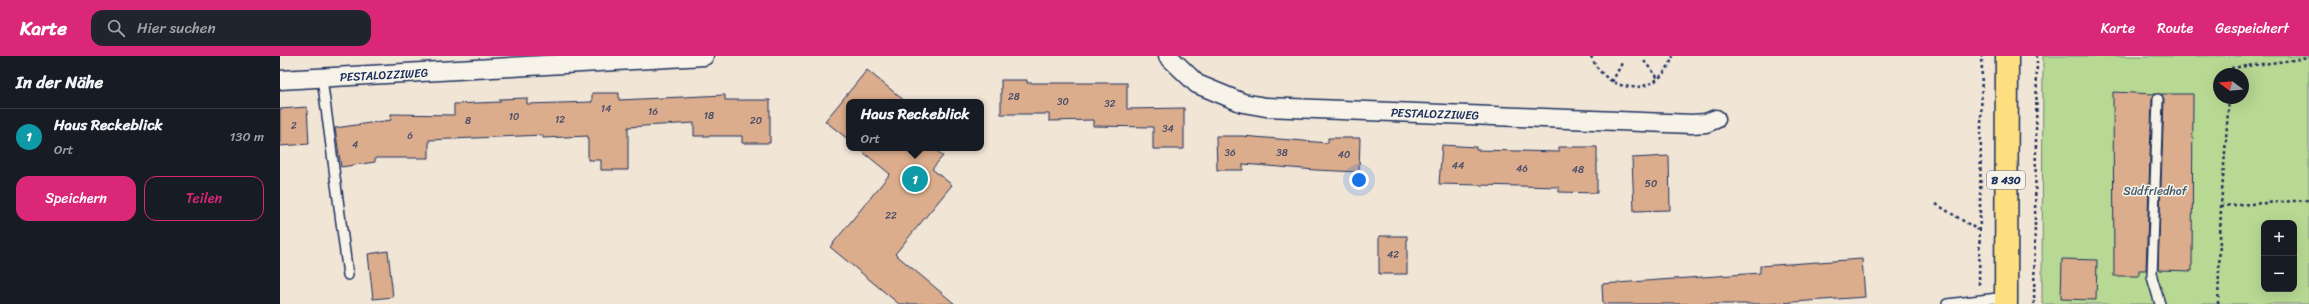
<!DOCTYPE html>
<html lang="de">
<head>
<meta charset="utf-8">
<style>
  :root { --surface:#171b24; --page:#20242c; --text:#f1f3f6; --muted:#9ea1a6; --line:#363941; --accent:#db2777 }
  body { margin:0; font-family:Sriracha,sans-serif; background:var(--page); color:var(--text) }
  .controls { position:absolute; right:12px; bottom:12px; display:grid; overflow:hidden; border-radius:8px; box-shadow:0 4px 16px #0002 }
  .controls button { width:36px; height:36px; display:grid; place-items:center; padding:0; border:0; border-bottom:1px solid var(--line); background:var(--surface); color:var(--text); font:20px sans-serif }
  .compass { position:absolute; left:1933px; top:12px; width:36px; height:36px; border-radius:50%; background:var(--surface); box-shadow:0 4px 16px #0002; rotate:286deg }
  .you { position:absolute; left:1079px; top:124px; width:14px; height:14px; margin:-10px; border:3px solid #fff; border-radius:50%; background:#1a73e8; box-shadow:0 0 0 6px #1a73e833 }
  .badge { display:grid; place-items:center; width:26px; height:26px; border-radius:50%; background:var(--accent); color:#fff; font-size:13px; font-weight:700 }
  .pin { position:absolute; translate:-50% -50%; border:2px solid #fff; box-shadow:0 1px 4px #0006 }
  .popup { position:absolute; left:566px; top:43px; width:138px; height:52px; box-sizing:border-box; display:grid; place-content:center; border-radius:8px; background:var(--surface); filter:drop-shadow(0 1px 3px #0005); font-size:13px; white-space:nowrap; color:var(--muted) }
  .popup b { font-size:15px; color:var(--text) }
  .popup::after { content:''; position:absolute; left:50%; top:100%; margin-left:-8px; border:8px solid transparent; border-top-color:var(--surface) }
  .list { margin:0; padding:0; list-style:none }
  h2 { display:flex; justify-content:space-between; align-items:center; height:52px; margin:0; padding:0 16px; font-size:17px }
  h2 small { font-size:13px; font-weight:400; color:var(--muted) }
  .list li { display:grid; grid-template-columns:26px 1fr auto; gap:12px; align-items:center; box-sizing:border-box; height:56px; padding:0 16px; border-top:1px solid var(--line) }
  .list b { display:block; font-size:15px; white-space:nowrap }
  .list p { margin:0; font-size:13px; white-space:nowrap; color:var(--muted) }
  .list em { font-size:13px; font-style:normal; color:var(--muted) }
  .actions { display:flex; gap:8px; padding:12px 16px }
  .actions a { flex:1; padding:9px 0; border:1px solid var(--accent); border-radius:12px; text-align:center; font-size:14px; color:var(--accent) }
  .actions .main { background:var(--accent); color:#fff }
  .icon { flex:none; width:22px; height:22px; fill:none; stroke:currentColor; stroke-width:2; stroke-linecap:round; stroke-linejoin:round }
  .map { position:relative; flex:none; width:2029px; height:248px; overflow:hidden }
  header { display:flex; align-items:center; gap:24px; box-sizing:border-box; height:56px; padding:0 20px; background:var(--accent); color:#fff }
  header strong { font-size:19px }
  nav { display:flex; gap:22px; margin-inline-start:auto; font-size:14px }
  .search { width:280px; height:36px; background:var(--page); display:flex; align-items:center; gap:10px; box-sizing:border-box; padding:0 14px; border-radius:12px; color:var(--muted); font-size:15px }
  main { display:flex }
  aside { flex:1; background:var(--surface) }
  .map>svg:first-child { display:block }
</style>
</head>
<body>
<header>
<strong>Karte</strong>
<div class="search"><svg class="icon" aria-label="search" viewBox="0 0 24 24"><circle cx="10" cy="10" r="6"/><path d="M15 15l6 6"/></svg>Hier suchen</div>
<nav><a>Karte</a><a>Route</a><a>Gespeichert</a></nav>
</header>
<main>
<aside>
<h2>In der Nähe<small></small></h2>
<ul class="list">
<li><span class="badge" style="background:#0f9aa8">1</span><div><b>Haus Reckeblick</b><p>Ort</p></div><em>130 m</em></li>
</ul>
<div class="actions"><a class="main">Speichern</a><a>Teilen</a></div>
</aside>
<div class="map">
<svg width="2029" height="248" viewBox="0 0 2029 248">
  <rect width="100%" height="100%" fill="#f1e5d6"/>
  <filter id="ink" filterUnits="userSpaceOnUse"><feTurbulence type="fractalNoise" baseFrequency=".025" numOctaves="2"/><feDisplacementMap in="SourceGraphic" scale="8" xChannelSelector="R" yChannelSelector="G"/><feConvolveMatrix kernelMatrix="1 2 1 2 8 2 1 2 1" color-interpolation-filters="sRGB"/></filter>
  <g filter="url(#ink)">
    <path fill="#b8d993" stroke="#6a8478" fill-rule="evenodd" d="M 1763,0 L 2029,0 L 2029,248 L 1762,248 ZM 1939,18 L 1963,18 L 1963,42 L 1939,42 ZM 1984,167 L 2014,167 L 2014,233 L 1984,233 Z"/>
    <path fill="#dbad8c" stroke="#1b2f5e" d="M 587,14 L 626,46 L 569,46 L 569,84 L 545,65 Z
      M 721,24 L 747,24 L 747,27 L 847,27 L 847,53 L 904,52 L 904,93 L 873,93 L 873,71 L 813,70 L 813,64 L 769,65 L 769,58 L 721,58 Z
      M 1833,36 L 1875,38 L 1872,43 L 1866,214 L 1859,214 L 1859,220 L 1834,220 Z
      M 312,37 L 339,37 L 339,44 L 445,39 L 445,44 L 490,44 L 490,87 L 462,87 L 462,80 L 414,80 L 414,67 L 348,71 L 348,114 L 321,114 L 321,104 L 308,104 L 308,80 L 263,82 L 263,79 L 149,84 L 149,102 L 95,102 L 95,106 L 61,111 L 55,72 L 111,64 L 111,58 L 174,59 L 174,48 L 220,46 L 220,43 L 247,42 L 247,48 L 312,46 Z
      M 1881,38 L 1913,38 L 1912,215 L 1878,214 L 1884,43 Z
      M 27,51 L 29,88 L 0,90 L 0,53 Z
      M 936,80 L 962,80 L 1048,87 L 1048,82 L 1080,82 L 1079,116 L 1036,114 L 963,108 L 963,114 L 937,114 Z
      M 1162,89 L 1196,91 L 1196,94 L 1279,96 L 1279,91 L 1317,91 L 1317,137 L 1279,136 L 1279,131 L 1159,128 Z
      M 578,92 L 653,92 L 663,100 L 652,113 L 672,129 L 615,198 L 675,248 L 619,248 L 550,191 L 610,118 Z
      M 1389,100 L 1390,154 L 1354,155 L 1352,102 Z
      M 1099,180 L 1127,180 L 1127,218 L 1099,218 Z
      M 108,195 L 113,241 L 93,243 L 88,198 Z
      M 1582,203 L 1585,241 L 1486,248 L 1323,248 L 1322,228 L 1480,217 L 1480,210 Z
      M 1782,203 L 1817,204 L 1816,244 L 1781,243 Z"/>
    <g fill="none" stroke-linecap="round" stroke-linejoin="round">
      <defs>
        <path id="lane" d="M 42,22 L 68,219
          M 1878,43 L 1872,221 L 1880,248
          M 1667,248 L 1726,241"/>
        <path id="street" d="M 888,0 L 917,28 L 963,47 L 986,51 L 1412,68 L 1426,67 L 1436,63
          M 0,24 L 424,0"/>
        <path id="primary" d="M 1726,248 L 1727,0"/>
      </defs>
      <use href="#lane" stroke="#1b2f5e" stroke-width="12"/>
      <use href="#street" stroke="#1b2f5e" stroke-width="21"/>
      <use href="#primary" stroke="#1b2f5e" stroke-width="25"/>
      <path stroke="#1b2f5e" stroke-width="2.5" stroke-dasharray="3 3" stroke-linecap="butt" d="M 1311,0 C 1327,40 1379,43 1393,0
        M 1364,5 L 1378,22
        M 1951,18 L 1951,12 L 2029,2
        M 1332,26 L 1342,7
        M 1656,148 L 1698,174
        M 1941,150 L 2029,144
        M 1699,229 L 1702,0
        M 1754,248 L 1757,0
        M 1938,248 L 1941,150 L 1949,42"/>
      <use href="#lane" stroke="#f7f3e8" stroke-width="9"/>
      <use href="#street" stroke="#f7f3e8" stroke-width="18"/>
      <use href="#primary" stroke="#fedf80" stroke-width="22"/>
    </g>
  </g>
  <g text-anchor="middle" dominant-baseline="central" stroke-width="3" stroke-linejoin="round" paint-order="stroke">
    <g font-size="10" fill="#4b4e6a">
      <text x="734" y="41">28</text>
      <text x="783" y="46">30</text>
      <text x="830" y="48">32</text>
      <text x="326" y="53">14</text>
      <text x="373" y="56">16</text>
      <text x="429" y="60">18</text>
      <text x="234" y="61">10</text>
      <text x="280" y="64">12</text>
      <text x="188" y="65">8</text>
      <text x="476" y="65">20</text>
      <text x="14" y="70">2</text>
      <text x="888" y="73">34</text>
      <text x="130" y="80">6</text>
      <text x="75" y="89">4</text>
      <text x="950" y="97">36</text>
      <text x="1002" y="97">38</text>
      <text x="1064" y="99">40</text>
      <text x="1178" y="110">44</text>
      <text x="1242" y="113">46</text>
      <text x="1298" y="114">48</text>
      <text x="1371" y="128">50</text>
      <text x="611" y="160">22</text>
      <text x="1113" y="199">42</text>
    </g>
    <rect fill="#f7f3e8" stroke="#5d6a87" stroke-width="1" x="1707" y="115" width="38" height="18" rx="3"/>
    <g font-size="11" font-weight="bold" fill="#1b2f5e">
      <text x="1726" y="124">B 430</text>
    </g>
    <g font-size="12" fill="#1b2f5e" stroke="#f7f3e8">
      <text transform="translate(104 19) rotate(-3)">PESTALOZZIWEG</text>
      <text transform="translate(1155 58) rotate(2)">PESTALOZZIWEG</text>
    </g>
    <g font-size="12" fill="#425a6b" stroke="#f7f3e8">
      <text x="1875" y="135">Südfriedhof</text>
    </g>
  </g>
</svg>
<div class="controls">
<button>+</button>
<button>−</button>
</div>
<svg class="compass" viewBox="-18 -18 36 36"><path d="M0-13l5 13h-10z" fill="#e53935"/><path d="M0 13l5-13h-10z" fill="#9ea1a6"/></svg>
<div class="you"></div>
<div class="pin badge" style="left:635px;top:123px;background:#0f9aa8">1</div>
<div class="popup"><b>Haus Reckeblick</b>Ort</div>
</div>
</main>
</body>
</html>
